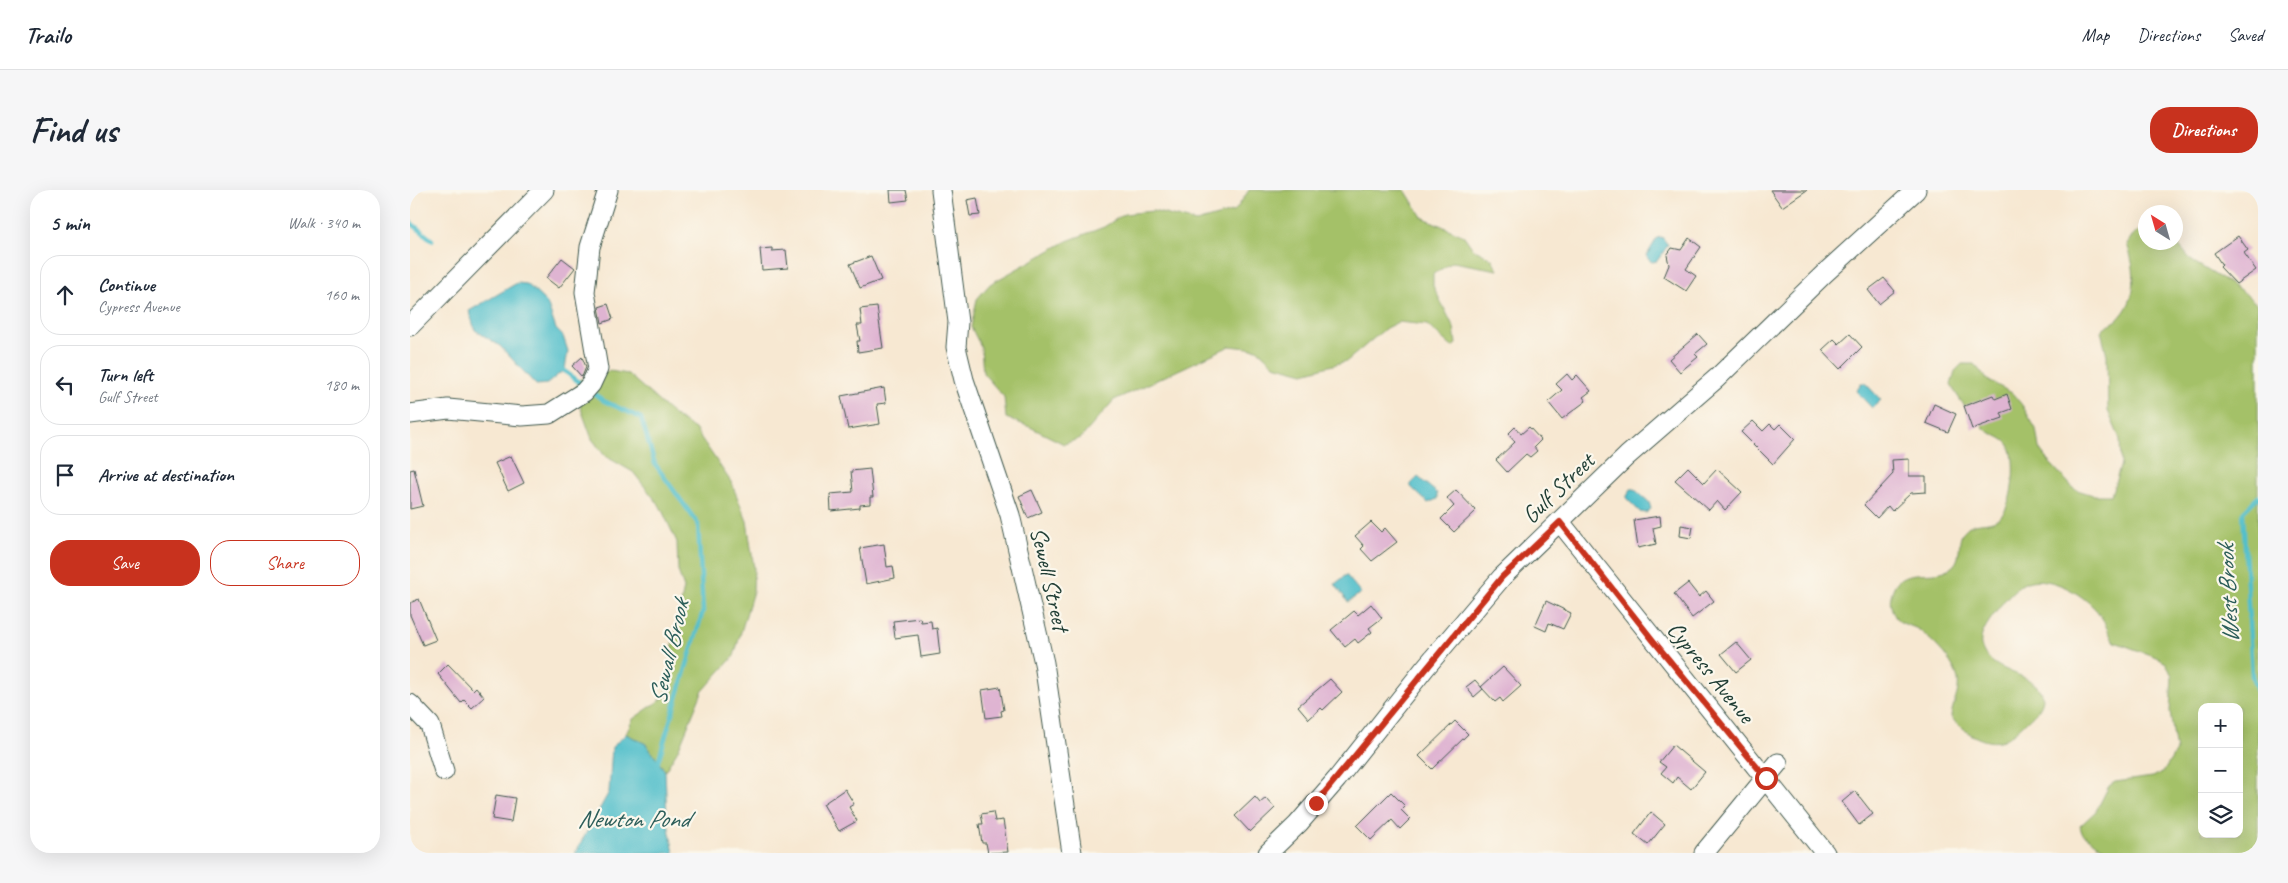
<!DOCTYPE html>
<html lang="en">
<head>
<meta charset="utf-8">
<style>
  :root { --surface:#fff; --page:#f6f6f7; --text:#1f2937; --muted:#747a83; --line:#e0e1e3; --accent:#c8321e }
  body { margin:0; font-family:Caveat,sans-serif; background:var(--page); color:var(--text) }
  .controls { position:absolute; right:15px; bottom:15px; display:grid; overflow:hidden; border-radius:10px; box-shadow:0 5px 20px #0002 }
  .controls button { width:45px; height:45px; display:grid; place-items:center; padding:0; border:0; border-bottom:1px solid var(--line); background:var(--surface); color:var(--text); font:25px sans-serif }
  .compass { position:absolute; left:1728px; top:15px; width:45px; height:45px; border-radius:50%; background:var(--surface); box-shadow:0 5px 20px #0002; rotate:323deg }
  .stop { position:absolute; width:15px; height:15px; margin:-11px; border:4px solid #c8321e; border-radius:50%; background:#fff }
  .stop.end { background:#c8321e; border-color:#fff; box-shadow:0 1px 5px #0008 }
  .list { margin:0; padding:0; list-style:none }
  h2 { display:flex; justify-content:space-between; align-items:center; height:65px; margin:0; padding:0 20px; font-size:21px }
  h2 small { font-size:16px; font-weight:400; color:var(--muted) }
  .list li { display:grid; grid-template-columns:32px 1fr auto; gap:15px; align-items:center; box-sizing:border-box; height:80px; margin:0 10px 10px; padding:0 10px; border:1px solid var(--line); border-radius:20px }
  .list b { display:block; font-size:19px; white-space:nowrap }
  .list p { margin:0; font-size:16px; white-space:nowrap; color:var(--muted) }
  .list em { font-size:16px; font-style:normal; color:var(--muted) }
  .actions { display:flex; gap:10px; padding:15px 20px }
  .actions a { flex:1; padding:11px 0; border:1px solid var(--accent); border-radius:20px; text-align:center; font-size:18px; color:var(--accent) }
  .actions .main { background:var(--accent); color:#fff }
  .icon { flex:none; width:28px; height:28px; fill:none; stroke:currentColor; stroke-width:2; stroke-linecap:round; stroke-linejoin:round }
  .map { position:relative; flex:none; width:1848px; height:663px; overflow:hidden; border-radius:20px }
  header { display:flex; align-items:center; gap:30px; box-sizing:border-box; height:70px; padding:0 25px; background:var(--surface); border-bottom:1px solid var(--line) }
  header strong { font-size:24px }
  nav { display:flex; gap:28px; margin-inline-start:auto; font-size:18px }
  .intro { display:flex; align-items:center; justify-content:space-between; box-sizing:border-box; height:120px; padding:0 30px }
  h1 { margin:0; font-size:35px }
  .button { padding:12px 22px; border-radius:20px; background:var(--accent); color:#fff; font-size:18px; font-weight:700 }
  main { display:flex; gap:30px; padding:0 30px }
  aside { flex:1; background:var(--surface); border-radius:20px; box-shadow:0 5px 20px #0002 }
  .map>svg:first-child { display:block }
</style>
</head>
<body>
<header>
<strong>Trailo</strong>
<nav><a>Map</a><a>Directions</a><a>Saved</a></nav>
</header>
<div class="intro"><h1>Find us</h1><a class="button">Directions</a></div>
<main>
<aside>
<h2>5 min<small>Walk · 340 m</small></h2>
<ul class="list">
<li><svg class="icon" aria-label="ahead" viewBox="0 0 24 24"><path d="M12 20V5M6 11l6-6 6 6"/></svg><div><b>Continue</b><p>Cypress Avenue</p></div><em>160 m</em></li>
<li><svg class="icon" aria-label="left" viewBox="0 0 24 24"><path d="M17 20v-9H6M10 6l-5 5 5 5"/></svg><div><b>Turn left</b><p>Gulf Street</p></div><em>180 m</em></li>
<li><svg class="icon" aria-label="arrive" viewBox="0 0 24 24"><path d="M6 21V4h12l-3 4 3 4H6"/></svg><div><b>Arrive at destination</b></div></li>
</ul>
<div class="actions"><a class="main">Save</a><a>Share</a></div>
</aside>
<div class="map">
<svg width="1848" height="663" viewBox="0 0 1848 663">
  <rect width="100%" height="100%" fill="#fbf7ec"/>
  <filter id="ink" filterUnits="userSpaceOnUse"><feTurbulence type="fractalNoise" baseFrequency=".02" numOctaves="2"/><feDisplacementMap in="SourceGraphic" scale="10" xChannelSelector="R" yChannelSelector="G"/><feConvolveMatrix kernelMatrix="1 2 1 2 8 2 1 2 1" color-interpolation-filters="sRGB"/></filter>
  <filter id="wash" filterUnits="userSpaceOnUse"><feTurbulence type="fractalNoise" baseFrequency=".0096" numOctaves="4" result="noise"/><feDisplacementMap in="SourceGraphic" scale="20" xChannelSelector="R" yChannelSelector="G"/><feGaussianBlur stdDeviation="1.12" result="paint"/><feColorMatrix in="noise" values="0 0 0 0 0 0 0 0 0 0 0 0 0 0 0 0 0 1.4 0 .05"/><feComposite in="paint" operator="in"/></filter>
  <g filter="url(#wash)">
    <rect width="100%" height="100%" fill="#f7e8d2"/>
    <path fill="#a4c168" stroke="#627f4e" fill-rule="evenodd" d="M 839,0 L 995,0 L 1012,27 L 1054,46 L 1063,59 L 1082,69 L 1088,80 L 1043,72 L 1023,84 L 1023,96 L 1044,138 L 1046,154 L 1042,157 L 1017,135 L 988,132 L 976,138 L 937,171 L 894,183 L 864,175 L 847,159 L 820,156 L 704,210 L 671,248 L 654,254 L 620,237 L 596,228 L 594,207 L 573,183 L 571,157 L 561,137 L 567,109 L 580,94 L 657,51 L 694,37 L 714,24 L 743,21 L 786,32 L 825,21 Z
      M 1729,41 L 1735,42 L 1736,52 L 1766,52 L 1782,71 L 1832,101 L 1848,115 L 1848,663 L 1701,663 L 1672,643 L 1670,636 L 1686,621 L 1699,596 L 1705,592 L 1743,587 L 1754,581 L 1766,561 L 1760,522 L 1762,486 L 1756,473 L 1746,467 L 1705,452 C 1698,444 1696,433 1690,425 C 1677,406 1641,384 1617,392 C 1606,396 1595,409 1589,418 C 1582,428 1569,442 1571,455 C 1577,480 1610,481 1626,495 C 1629,498 1631,503 1633,508 C 1632,518 1625,523 1618,530 C 1611,537 1602,546 1593,550 C 1575,557 1551,540 1541,527 C 1542,515 1550,503 1548,490 C 1545,472 1523,451 1509,440 C 1502,435 1491,435 1486,428 C 1482,422 1479,412 1481,406 C 1488,370 1524,393 1543,376 C 1553,367 1546,351 1554,341 C 1563,329 1578,336 1589,328 C 1603,318 1607,272 1600,257 C 1595,247 1583,246 1575,239 C 1562,227 1550,211 1541,195 L 1545,181 L 1552,174 L 1564,174 L 1579,191 L 1602,203 L 1612,215 L 1626,239 L 1629,258 L 1640,273 L 1664,299 L 1683,305 L 1701,305 L 1711,274 L 1710,249 L 1698,221 L 1697,165 L 1691,141 C 1695,135 1702,134 1707,130 C 1729,109 1726,80 1717,54 L 1722,46 ZM 1792,517 L 1829,517 L 1829,644 L 1792,644 Z
      M 200,181 L 218,184 L 266,227 L 285,239 L 321,292 L 337,331 L 344,378 L 343,401 L 324,466 L 292,502 L 269,558 L 255,581 L 236,554 L 216,544 L 223,529 L 253,508 L 261,494 L 263,452 L 274,398 L 268,381 L 267,352 L 250,316 L 223,282 L 195,266 L 182,249 L 170,216 L 163,203 L 171,189 Z"/>
    <path fill="#52bfcb" stroke="#387e80" d="M 1252,47 L 1258,55 L 1247,71 L 1242,72 L 1238,69 L 1237,65 L 1247,48 Z
      M 107,93 L 117,94 L 137,113 L 146,139 L 153,146 L 158,161 L 155,179 L 137,194 L 126,195 L 90,156 L 65,140 L 59,121 Z
      M 1451,193 L 1455,193 L 1471,210 L 1462,218 L 1446,201 Z
      M 1008,287 L 1027,303 L 1027,309 L 1018,313 L 1001,297 L 1001,294 Z
      M 1221,299 L 1224,299 L 1239,312 L 1241,319 L 1236,323 L 1230,322 L 1216,308 Z
      M 936,385 L 951,403 L 938,412 L 925,394 Z
      M 216,544 L 236,554 L 255,581 L 257,628 L 264,663 L 165,663 L 199,602 L 202,557 Z"/>
    <g fill="none" stroke-linecap="round" stroke-linejoin="round">
      <path stroke="#52bfcb" stroke-width="4.5" d="M 0,32 L 22,50
        M 149,177 L 173,195
        M 181,201 L 194,211 L 231,228 L 245,274 L 288,334 L 293,421 L 247,575
        M 1848,307 L 1833,322 L 1842,486 L 1848,504"/>
    </g>
    <g id="blocks">
      <path fill="#dfb4d2" d="M 480,0 L 496,0 L 498,10 L 481,12 Z
        M 1360,0 L 1397,0 L 1372,17 Z
        M 567,8 L 570,25 L 560,26 L 557,10 Z
        M 1828,46 L 1838,60 L 1834,63 L 1846,80 L 1826,94 L 1810,77 L 1812,75 L 1804,63 Z
        M 1279,48 L 1291,57 L 1276,79 L 1286,86 L 1276,101 L 1254,87 L 1259,75 L 1257,65 L 1262,58 L 1271,60 Z
        M 362,58 L 362,61 L 376,60 L 378,78 L 352,80 L 350,59 Z
        M 461,66 L 471,90 L 450,98 L 440,74 Z
        M 152,68 L 165,78 L 149,98 L 136,88 Z
        M 1474,88 L 1485,101 L 1469,114 L 1458,100 Z
        M 198,114 L 203,129 L 192,133 L 189,117 Z
        M 467,117 L 473,158 L 448,162 L 447,151 L 450,151 L 447,135 L 452,135 L 450,119 Z
        M 1288,144 L 1297,154 L 1285,164 L 1288,167 L 1270,182 L 1259,169 Z
        M 1440,144 L 1452,157 L 1430,179 L 1412,160 L 1424,149 L 1429,154 Z
        M 172,167 L 176,177 L 172,187 L 162,176 Z
        M 1157,184 L 1162,190 L 1167,185 L 1181,201 L 1173,207 L 1176,211 L 1152,229 L 1138,212 L 1152,200 L 1146,194 Z
        M 474,198 L 476,213 L 467,214 L 470,234 L 438,239 L 431,206 Z
        M 1597,204 L 1602,219 L 1591,223 L 1593,228 L 1562,239 L 1554,216 L 1583,205 L 1585,209 Z
        M 1524,214 L 1546,224 L 1538,242 L 1516,233 Z
        M 1343,231 L 1353,241 L 1360,234 L 1365,239 L 1370,234 L 1385,249 L 1363,274 L 1331,242 Z
        M 1105,237 L 1111,244 L 1119,237 L 1131,250 L 1124,257 L 1127,261 L 1120,267 L 1116,264 L 1097,282 L 1086,270 L 1105,252 L 1098,244 Z
        M 101,266 L 114,293 L 98,301 L 85,273 Z
        M 1499,269 L 1499,286 L 1516,286 L 1516,302 L 1501,303 L 1482,321 L 1478,316 L 1467,328 L 1454,315 L 1483,284 L 1482,270 Z
        M 1278,277 L 1294,293 L 1307,279 L 1332,302 L 1315,320 L 1307,311 L 1299,320 L 1265,290 Z
        M 4,279 L 13,316 L 0,319 L 0,280 Z
        M 460,279 L 463,307 L 460,307 L 460,314 L 450,315 L 450,318 L 421,321 L 420,304 L 443,302 L 441,281 Z
        M 622,300 L 632,322 L 618,328 L 609,306 Z
        M 1046,300 L 1066,321 L 1044,342 L 1031,329 L 1044,316 L 1037,308 Z
        M 1250,326 L 1251,336 L 1243,338 L 1246,354 L 1228,358 L 1224,330 Z
        M 961,332 L 971,342 L 975,338 L 987,352 L 962,371 L 951,359 L 954,356 L 945,346 Z
        M 1271,335 L 1283,337 L 1281,348 L 1270,346 Z
        M 474,354 L 477,377 L 483,376 L 485,388 L 456,394 L 450,358 Z
        M 1278,393 L 1289,407 L 1296,401 L 1304,411 L 1282,428 L 1264,404 Z
        M 9,409 L 26,450 L 13,455 L 0,425 L 0,413 Z
        M 1136,411 L 1161,423 L 1153,439 L 1139,433 L 1136,441 L 1125,436 Z
        M 961,414 L 972,428 L 959,438 L 962,442 L 948,453 L 945,449 L 935,457 L 921,440 L 944,421 L 948,425 Z
        M 510,428 L 511,432 L 521,431 L 522,439 L 527,438 L 530,464 L 511,467 L 508,445 L 485,448 L 483,431 Z
        M 1326,452 L 1341,470 L 1326,482 L 1311,464 Z
        M 38,474 L 63,500 L 66,497 L 74,507 L 62,518 L 54,510 L 51,513 L 28,484 Z
        M 1093,477 L 1111,496 L 1093,512 L 1090,508 L 1085,512 L 1071,497 Z
        M 920,489 L 932,502 L 913,520 L 911,518 L 899,529 L 888,516 Z
        M 1065,490 L 1073,499 L 1064,507 L 1056,497 Z
        M 590,497 L 594,520 L 591,521 L 592,526 L 576,528 L 572,500 Z
        M 1045,531 L 1058,544 L 1022,579 L 1009,566 Z
        M 1263,555 L 1295,582 L 1281,599 L 1267,587 L 1263,593 L 1251,583 L 1256,577 L 1249,572 Z
        M 435,599 L 444,614 L 439,617 L 447,631 L 429,641 L 413,614 Z
        M 1445,601 L 1463,624 L 1449,635 L 1432,612 Z
        M 981,602 L 995,616 L 991,620 L 1000,629 L 990,639 L 982,630 L 961,650 L 947,636 Z
        M 86,605 L 105,608 L 101,632 L 82,629 Z
        M 845,607 L 850,613 L 856,608 L 865,618 L 840,642 L 825,626 Z
        M 583,622 L 585,631 L 593,630 L 598,662 L 578,663 L 576,653 L 572,653 L 569,634 L 573,634 L 571,624 Z
        M 1241,622 L 1255,634 L 1238,655 L 1224,644 Z"/>
    </g>
  </g>
  <g filter="url(#ink)">
    <use href="#blocks" fill-opacity="0" stroke="#3f574c" stroke-width="1"/>
    <g fill="none" stroke-linecap="round" stroke-linejoin="round">
      <defs>
        <path id="minor" d="M 531,0 L 548,132 L 546,157 L 554,190 L 600,325 L 634,473 L 662,663
          M 0,136 L 134,0
          M 0,224 L 38,219 L 112,226 L 139,224 L 174,202 L 181,194 L 188,179 L 175,102 L 180,57 L 198,0
          M 1150,332 L 1415,663
          M 0,514 L 20,535 L 34,581
          M 858,663 L 888,634 L 927,589 L 1015,478 L 1092,387 L 1217,266 L 1307,188 L 1415,83 L 1506,0
          M 1294,663 L 1368,573"/>
      </defs>
      <use href="#minor" stroke="#3f574c" stroke-width="21"/>
      <use href="#minor" stroke="#fff" stroke-width="19"/>
    </g>
  </g>
  <g fill="none" stroke-linecap="round" stroke-linejoin="round" filter="url(#ink)">
    <path stroke="#c8321e" stroke-width="6" d="M 906,613 L 1092,387 L 1150,332 L 1242,449 L 1356,588"/>
  </g>
  <g text-anchor="middle" dominant-baseline="central" stroke-width="4.5" stroke-linejoin="round" paint-order="stroke">
    <g font-size="24" fill="#1f3d34" stroke="#fbf7ec">
      <text transform="translate(1148 298) rotate(-44)">Gulf Street</text>
      <text transform="translate(640 389) rotate(77)">Sewell Street</text>
      <text transform="translate(1301 482) rotate(51)">Cypress Avenue</text>
    </g>
    <g font-size="25" font-style="italic" fill="#2c5e5a" stroke="#fbf7ec">
      <text transform="translate(1818 404) rotate(-93)">West Brook</text>
      <text transform="translate(259 462) rotate(-77)">Sewall Brook</text>
      <text x="223" y="629">Newton Pond</text>
    </g>
  </g>
</svg>
<div class="controls">
<button>+</button>
<button>−</button>
<button><svg class="icon" aria-label="layers" viewBox="0 0 24 24"><path d="M12 4l9 5-9 5-9-5zM3 14l9 5 9-5"/></svg></button>
</div>
<svg class="compass" viewBox="-18 -18 36 36"><path d="M0-13l5 13h-10z" fill="#e53935"/><path d="M0 13l5-13h-10z" fill="#747a83"/></svg>
<div class="stop" style="left:1356px;top:588px"></div>
<div class="stop end" style="left:906px;top:613px"></div>
</div>
</main>
</body>
</html>
